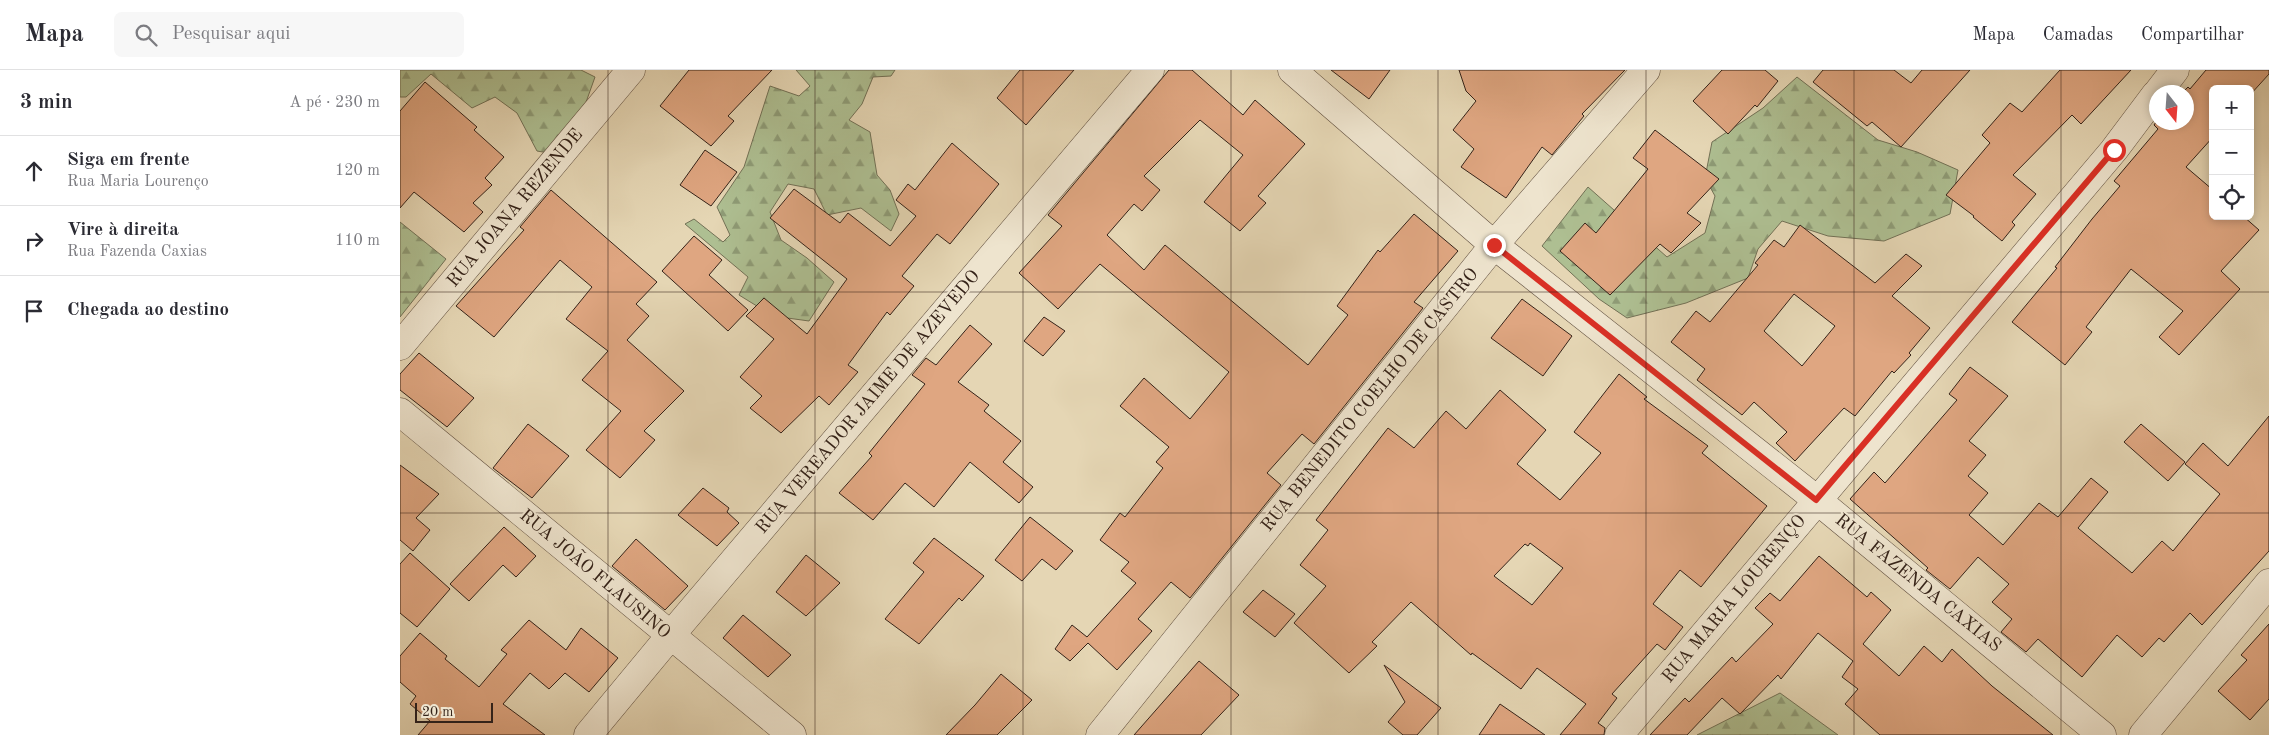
<!DOCTYPE html>
<html lang="pt">
<head>
<meta charset="utf-8">
<style>
  :root { --surface:#fff; --page:#f7f7f7; --text:#2b2b33; --muted:#7c7c81; --line:#e1e1e2 }
  body { margin:0; font-family:"Old Standard TT",serif; background:var(--page); color:var(--text) }
  .controls { position:absolute; right:15px; top:15px; display:grid; overflow:hidden; border-radius:8px; box-shadow:0 2px 8px #0003 }
  .controls button { width:45px; height:45px; display:grid; place-items:center; padding:0; border:0; border-bottom:1px solid var(--line); background:var(--surface); color:var(--text); font:25px sans-serif }
  .compass { position:absolute; left:1749px; top:15px; width:45px; height:45px; border-radius:50%; background:var(--surface); box-shadow:0 2px 8px #0003; rotate:163deg }
  .scale { position:absolute; left:15px; bottom:12px; width:78px; box-sizing:border-box; padding-left:5px; border:2px solid #352319; border-top:0; font-size:14px; line-height:18px; white-space:nowrap; color:#352319; -webkit-text-stroke:4px #eee4ce; paint-order:stroke }
  .stop { position:absolute; width:15px; height:15px; margin:-11px; border:4px solid #d93025; border-radius:50%; background:#fff }
  .stop.end { background:#d93025; border-color:#fff; box-shadow:0 1px 5px #0008 }
  .list { margin:0; padding:0; list-style:none }
  h2 { display:flex; justify-content:space-between; align-items:center; height:65px; margin:0; padding:0 20px; font-size:21px }
  h2 small { font-size:16px; font-weight:400; color:var(--muted) }
  .list li { display:grid; grid-template-columns:32px 1fr auto; gap:15px; align-items:center; box-sizing:border-box; height:70px; padding:0 20px; border-top:1px solid var(--line) }
  .list b { display:block; font-size:19px; white-space:nowrap }
  .list p { margin:0; font-size:16px; white-space:nowrap; color:var(--muted) }
  .list em { font-size:16px; font-style:normal; color:var(--muted) }
  .icon { flex:none; width:28px; height:28px; fill:none; stroke:currentColor; stroke-width:2; stroke-linecap:round; stroke-linejoin:round }
  .map { position:relative; flex:none; width:1869px; height:665px; overflow:hidden }
  header { display:flex; align-items:center; gap:30px; box-sizing:border-box; height:70px; padding:0 25px; background:var(--surface); border-bottom:1px solid var(--line) }
  header strong { font-size:24px }
  nav { display:flex; gap:28px; margin-inline-start:auto; font-size:18px }
  .search { width:350px; height:45px; background:var(--page); display:flex; align-items:center; gap:12px; box-sizing:border-box; padding:0 18px; border-radius:8px; color:var(--muted); font-size:19px }
  main { display:flex }
  aside { flex:1; background:var(--surface) }
  .map>svg:first-child { display:block }
</style>
</head>
<body>
<header>
<strong>Mapa</strong>
<div class="search"><svg class="icon" aria-label="search" viewBox="0 0 24 24"><circle cx="10" cy="10" r="6"/><path d="M15 15l6 6"/></svg>Pesquisar aqui</div>
<nav><a>Mapa</a><a>Camadas</a><a>Compartilhar</a></nav>
</header>
<main>
<aside>
<h2>3 min<small>A pé · 230 m</small></h2>
<ul class="list">
<li><svg class="icon" aria-label="ahead" viewBox="0 0 24 24"><path d="M12 20V5M6 11l6-6 6 6"/></svg><div><b>Siga em frente</b><p>Rua Maria Lourenço</p></div><em>120 m</em></li>
<li><svg class="icon" aria-label="right" viewBox="0 0 24 24"><path d="M7 20v-9h11M14 6l5 5-5 5"/></svg><div><b>Vire à direita</b><p>Rua Fazenda Caxias</p></div><em>110 m</em></li>
<li><svg class="icon" aria-label="arrive" viewBox="0 0 24 24"><path d="M6 21V4h12l-3 4 3 4H6"/></svg><div><b>Chegada ao destino</b></div></li>
</ul>
</aside>
<div class="map">
<svg width="1869" height="665" viewBox="0 0 1869 665">
  <defs>
    <pattern id="forest-firs" width="22" height="20" patternUnits="userSpaceOnUse" patternTransform="scale(1.25)"><rect width="22" height="20" fill="#aebf92"/><path d="M5 1l3.5 6h-7zM16 11l3.5 6h-7z" fill="#8e9b76"/></pattern>
  </defs>
  <rect width="100%" height="100%" fill="#e5d6b4"/>
  <filter id="stains"><feTurbulence type="fractalNoise" baseFrequency=".004" numOctaves="4"/><feColorMatrix values="0 0 0 0 .2 0 0 0 0 .09 0 0 0 0 .02 0 0 0 .5 -.17"/></filter>
  <radialGradient id="worn" r=".72"><stop offset=".6" stop-color="#630" stop-opacity="0"/><stop offset="1" stop-color="#630" stop-opacity=".3"/></radialGradient>
  <path fill="url(#forest-firs)" stroke="#727156" d="M 0,0 L 181,0 L 195,7 L 180,49 L 154,84 L 137,81 L 117,43 L 95,27 L 72,38 L 31,4 L 6,27 L 0,27 Z
    M 396,0 L 495,0 L 491,6 L 473,7 L 462,34 L 449,50 L 470,62 L 477,105 L 490,120 L 499,144 L 491,161 L 461,138 L 427,145 L 414,119 L 388,114 L 370,142 L 381,170 L 407,188 L 434,212 L 409,251 L 373,246 L 339,225 L 348,207 L 285,154 L 294,149 L 323,172 L 330,165 L 317,137 L 344,97 L 370,16 L 399,26 L 410,16 Z
    M 1397,7 L 1478,70 L 1517,82 L 1558,100 L 1550,144 L 1484,171 L 1428,166 L 1382,151 L 1358,179 L 1348,208 L 1286,233 L 1227,248 L 1199,229 L 1142,176 L 1188,117 L 1267,187 L 1305,163 L 1315,126 L 1305,108 L 1312,72 L 1363,38 Z
    M 0,152 L 46,189 L 0,247 Z
    M 1380,623 L 1438,665 L 1297,665 Z"/>
  <path fill="#dfa681" stroke="#352319" fill-rule="evenodd" d="M 289,0 L 372,0 L 328,46 L 334,51 L 311,76 L 260,36 Z
    M 620,0 L 674,0 L 626,55 L 597,28 Z
    M 769,0 L 792,0 L 843,45 L 855,30 L 905,74 L 858,126 L 866,133 L 840,161 L 804,132 L 843,85 L 800,50 L 744,106 L 760,120 L 742,141 L 734,134 L 707,165 L 744,200 L 765,175 L 908,295 L 948,245 L 937,236 L 978,180 L 980,182 L 1014,144 L 1058,181 L 1014,232 L 1023,238 L 914,374 L 902,364 L 867,403 L 881,415 L 790,528 L 771,512 L 738,549 L 752,561 L 717,600 L 688,573 L 670,591 L 655,579 L 672,555 L 687,567 L 736,513 L 721,501 L 729,492 L 700,470 L 720,443 L 725,447 L 763,398 L 756,392 L 769,377 L 720,336 L 744,308 L 790,349 L 829,302 L 700,194 L 658,239 L 619,203 L 662,156 L 648,145 Z
    M 931,0 L 990,0 L 969,29 Z
    M 1059,0 L 1225,0 L 1182,44 L 1184,46 L 1152,85 L 1142,77 L 1106,128 L 1061,97 L 1074,79 L 1053,60 L 1076,31 L 1066,21 Z
    M 1322,0 L 1365,0 L 1378,11 L 1357,37 L 1355,35 L 1328,64 L 1293,31 Z
    M 1423,0 L 1494,0 L 1511,13 L 1522,0 L 1570,0 L 1501,77 L 1472,52 L 1467,56 L 1413,12 Z
    M 1660,0 L 1731,0 L 1681,54 L 1672,45 L 1613,105 L 1636,124 L 1612,152 L 1615,155 L 1602,171 L 1573,147 L 1574,146 L 1546,125 L 1590,73 L 1582,65 L 1610,33 L 1622,42 Z
    M 1806,0 L 1869,0 L 1869,4 L 1850,25 L 1850,19 L 1813,19 L 1813,67 L 1786,97 L 1813,120 L 1813,146 L 1843,146 L 1859,160 L 1821,201 L 1840,219 L 1779,285 L 1759,267 L 1783,241 L 1731,199 L 1686,257 L 1692,262 L 1665,295 L 1612,252 L 1657,198 L 1655,197 L 1692,149 L 1720,116 L 1714,111 L 1758,59 L 1754,55 L 1756,52 L 1786,52 L 1786,22 L 1783,22 L 1788,17 L 1790,19 Z
    M 25,12 L 77,57 L 74,60 L 104,87 L 85,108 L 92,115 L 73,133 L 83,142 L 64,162 L 14,122 L 0,138 L 0,41 Z
    M 1255,60 L 1319,109 L 1287,143 L 1301,153 L 1271,183 L 1260,174 L 1210,225 L 1160,181 L 1185,153 L 1196,163 L 1248,99 L 1233,88 Z
    M 552,73 L 599,114 L 550,174 L 537,164 L 502,206 L 514,216 L 490,245 L 487,242 L 448,295 L 458,302 L 429,335 L 419,326 L 381,363 L 350,338 L 362,326 L 340,307 L 374,269 L 346,246 L 364,228 L 407,264 L 447,209 L 370,148 L 394,119 L 440,153 L 448,143 L 490,176 L 516,146 L 496,130 L 508,114 L 515,120 Z
    M 305,80 L 337,102 L 311,136 L 280,115 Z
    M 151,120 L 257,212 L 236,234 L 249,246 L 227,270 L 284,321 L 244,361 L 255,370 L 220,408 L 186,380 L 221,341 L 182,310 L 208,281 L 166,249 L 192,217 L 160,190 L 94,267 L 56,236 L 124,160 L 120,157 Z
    M 1400,155 L 1475,213 L 1506,184 L 1522,196 L 1492,226 L 1530,258 L 1509,283 L 1511,285 L 1494,303 L 1492,301 L 1455,346 L 1444,338 L 1395,391 L 1376,373 L 1387,362 L 1354,332 L 1342,345 L 1297,310 L 1305,299 L 1271,272 L 1296,241 L 1310,252 L 1358,195 L 1355,193 L 1374,170 L 1384,177 ZM 1394,224 L 1435,256 L 1402,296 L 1364,261 Z
    M 294,166 L 322,190 L 309,205 L 348,240 L 328,261 L 262,201 Z
    M 1122,229 L 1172,266 L 1143,306 L 1091,268 Z
    M 644,247 L 665,261 L 643,286 L 624,271 Z
    M 570,255 L 592,274 L 558,312 L 589,335 L 584,341 L 621,371 L 603,392 L 633,417 L 619,433 L 570,392 L 534,437 L 505,413 L 473,450 L 439,423 L 472,386 L 469,383 L 525,314 L 512,305 L 526,288 L 536,295 Z
    M 19,283 L 74,328 L 47,357 L 0,320 L 0,304 Z
    M 1570,297 L 1608,326 L 1569,371 L 1586,385 L 1568,406 L 1588,423 L 1569,445 L 1603,475 L 1639,433 L 1658,447 L 1691,408 L 1708,422 L 1678,458 L 1732,503 L 1762,471 L 1773,481 L 1820,424 L 1785,394 L 1803,373 L 1828,396 L 1869,346 L 1869,481 L 1802,555 L 1790,543 L 1764,572 L 1759,568 L 1742,587 L 1717,565 L 1682,607 L 1638,569 L 1626,582 L 1601,562 L 1612,549 L 1592,532 L 1609,514 L 1578,487 L 1550,519 L 1526,500 L 1528,498 L 1450,429 L 1474,402 L 1485,413 L 1557,330 L 1549,324 Z
    M 1219,304 L 1247,327 L 1244,329 L 1308,376 L 1302,383 L 1367,436 L 1301,517 L 1280,500 L 1253,534 L 1283,557 L 1265,580 L 1257,574 L 1212,624 L 1217,628 L 1198,653 L 1205,658 L 1204,665 L 1160,665 L 1186,634 L 1137,598 L 1121,619 L 1072,583 L 1071,585 L 1011,532 L 972,572 L 977,576 L 949,603 L 894,553 L 926,516 L 900,495 L 928,460 L 916,450 L 988,358 L 1014,378 L 1046,341 L 1066,359 L 1100,320 L 1146,360 L 1117,394 L 1160,430 L 1201,383 L 1174,362 ZM 1130,473 L 1163,498 L 1132,535 L 1094,506 L 1125,474 L 1128,476 Z
    M 128,354 L 169,386 L 132,428 L 93,398 Z
    M 1741,354 L 1785,392 L 1768,411 L 1724,372 Z
    M 0,395 L 39,424 L 16,448 L 30,460 L 13,481 L 0,470 Z
    M 303,418 L 329,438 L 327,442 L 339,453 L 317,476 L 278,445 Z
    M 630,447 L 673,481 L 656,500 L 642,489 L 622,511 L 595,490 Z
    M 104,457 L 136,486 L 116,507 L 103,495 L 69,531 L 50,514 Z
    M 534,468 L 584,506 L 562,531 L 559,528 L 519,574 L 485,549 L 524,502 L 513,493 Z
    M 236,469 L 288,516 L 265,540 L 212,496 Z
    M 10,483 L 50,519 L 17,557 L 0,543 L 0,494 Z
    M 406,485 L 440,513 L 406,546 L 376,522 Z
    M 1419,486 L 1467,527 L 1471,522 L 1491,540 L 1463,574 L 1499,606 L 1524,576 L 1542,592 L 1552,579 L 1592,616 L 1653,665 L 1480,665 L 1445,634 L 1458,619 L 1442,607 L 1453,591 L 1418,563 L 1381,609 L 1378,605 L 1340,644 L 1322,628 L 1287,665 L 1250,665 L 1285,628 L 1289,632 L 1332,587 L 1336,592 L 1373,554 L 1355,538 L 1370,523 L 1380,531 Z
    M 863,520 L 895,544 L 875,567 L 843,542 Z
    M 343,545 L 391,585 L 368,607 L 323,568 Z
    M 129,550 L 166,580 L 181,558 L 218,588 L 189,622 L 165,603 L 149,619 L 130,603 L 103,634 L 145,665 L 18,665 L 30,651 L 10,634 L 16,626 L 0,612 L 0,586 L 20,563 L 47,586 L 45,589 L 79,617 L 107,584 L 101,580 Z
    M 1869,554 L 1869,629 L 1850,650 L 1818,621 L 1847,590 L 1841,585 Z
    M 799,591 L 839,625 L 801,665 L 734,665 Z
    M 984,595 L 1041,638 L 1017,665 L 1003,665 L 988,652 L 1005,632 Z
    M 601,604 L 632,630 L 597,665 L 546,665 L 575,635 Z
    M 1100,634 L 1145,665 L 1079,665 Z"/>
  <g fill="none" stroke-linecap="round" stroke-linejoin="round">
    <defs>
      <path id="street" d="M 892,0 L 1094,175 L 1417,430 L 1702,665
        M 1758,22 L 1775,0
        M 0,276 L 231,0
        M 0,342 L 392,665
        M 188,665 L 270,566 L 750,0
        M 700,665 L 1094,175 L 1246,0
        M 1219,665 L 1714,80 L 1756,24
        M 1743,665 L 1869,513"/>
    </defs>
    <use href="#street" stroke="#615040" stroke-width="29"/>
    <use href="#street" stroke="#eee4ce" stroke-width="28"/>
  </g>
  <g fill="none" stroke-linecap="round" stroke-linejoin="round">
    <path stroke="#d93025" stroke-width="6" d="M 1094,175 L 1416,430 L 1714,80"/>
  </g>
  <path fill="none" stroke="#352319" stroke-width="1" stroke-opacity="0.55" d="M 208,0 L 208,665M 415,0 L 415,665M 623,0 L 623,665M 831,0 L 831,665M 1038,0 L 1038,665M 1246,0 L 1246,665M 1454,0 L 1454,665M 1661,0 L 1661,665M 0,222 L 1869,222M 0,443 L 1869,443"/>
  <g text-anchor="middle" dominant-baseline="central" stroke-width="4" stroke-linejoin="round" paint-order="stroke">
    <g font-size="18" fill="#352319" stroke="#eee4ce">
      <text transform="translate(115 138) rotate(-50)">RUA JOANA REZENDE</text>
      <text transform="translate(970 330) rotate(-51)">RUA BENEDITO COELHO DE CASTRO</text>
      <text transform="translate(468 332) rotate(-50)">RUA VEREADOR JAIME DE AZEVEDO</text>
      <text transform="translate(195 504) rotate(40)">RUA JOÃO FLAUSINO</text>
      <text transform="translate(1518 513) rotate(39)">RUA FAZENDA CAXIAS</text>
      <text transform="translate(1334 529) rotate(-50)">RUA MARIA LOURENÇO</text>
    </g>
  </g>
  <rect width="100%" height="100%" filter="url(#stains)"/>
  <rect width="100%" height="100%" fill="url(#worn)"/>
</svg>
<div class="controls">
<button>+</button>
<button>−</button>
<button><svg class="icon" aria-label="locate" viewBox="0 0 24 24"><circle cx="12" cy="12" r="6"/><path d="M12 2v4M12 18v4M2 12h4M18 12h4"/></svg></button>
</div>
<svg class="compass" viewBox="-18 -18 36 36"><path d="M0-13l5 13h-10z" fill="#e53935"/><path d="M0 13l5-13h-10z" fill="#7c7c81"/></svg>
<div class="scale">20 m</div>
<div class="stop" style="left:1714px;top:80px"></div>
<div class="stop end" style="left:1094px;top:175px"></div>
</div>
</main>
</body>
</html>
